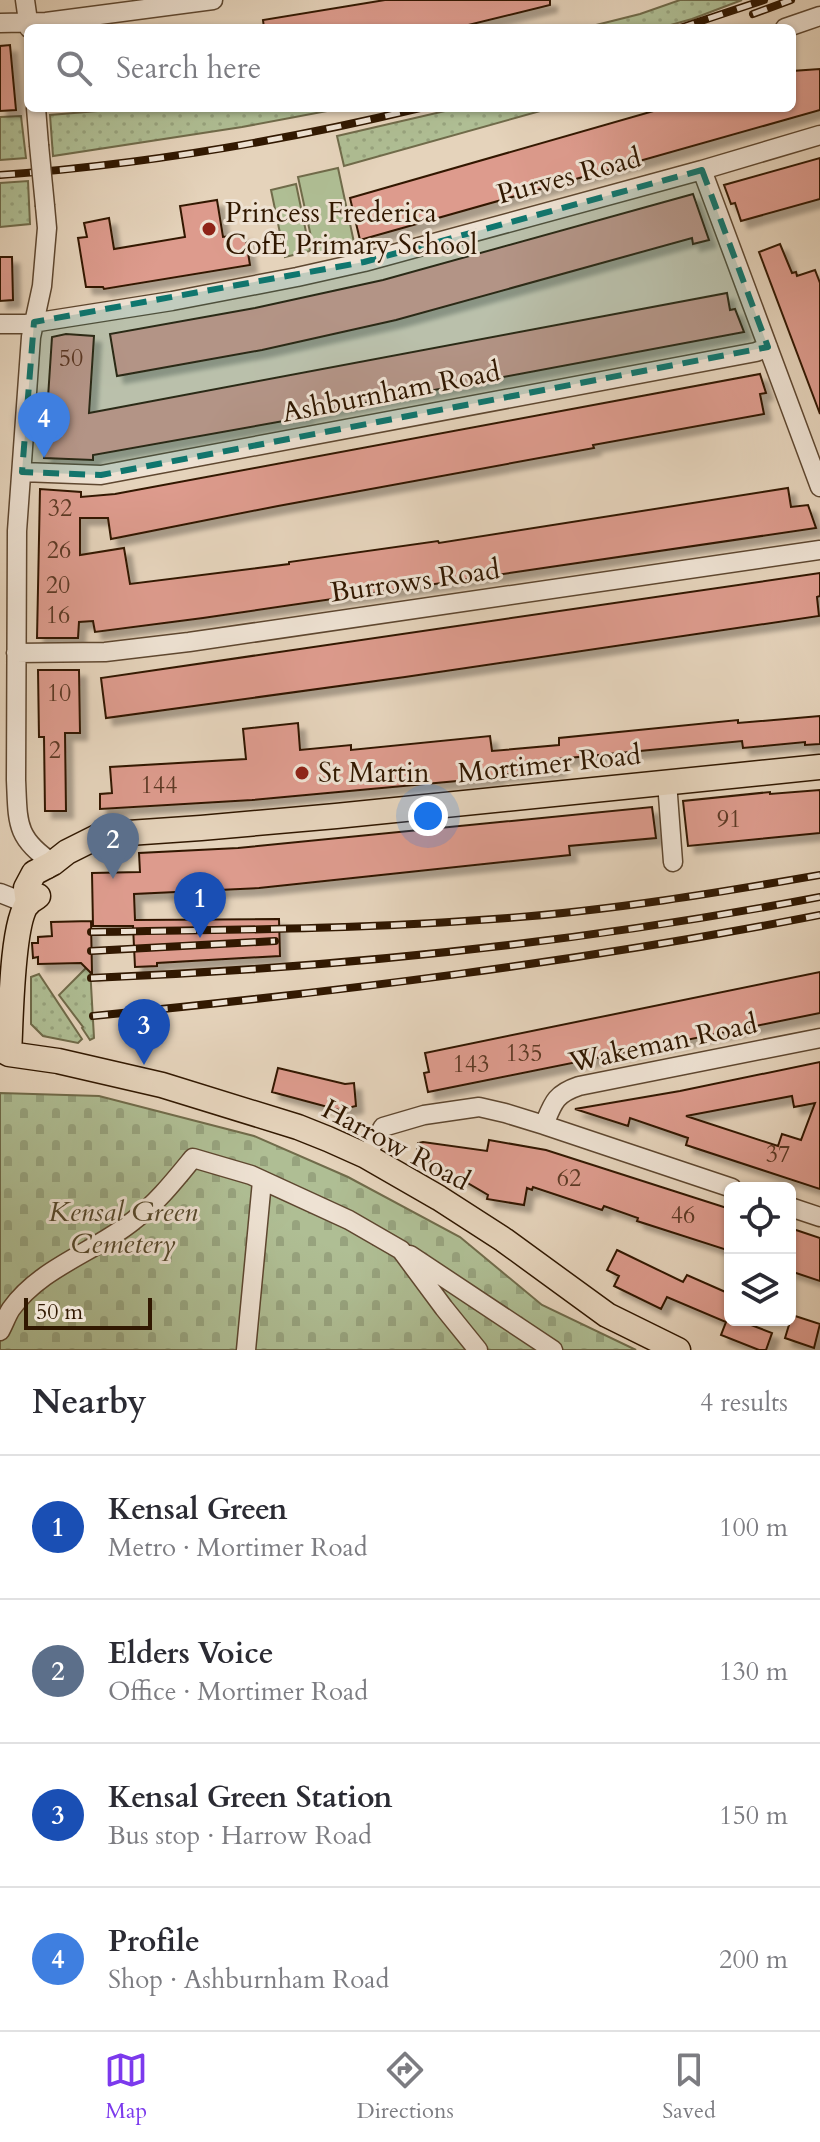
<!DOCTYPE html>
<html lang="en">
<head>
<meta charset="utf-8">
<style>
  :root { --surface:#fff; --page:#f2f2f3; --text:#2b2b33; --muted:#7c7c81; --line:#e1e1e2; --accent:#7c3aed }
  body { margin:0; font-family:Cardo,serif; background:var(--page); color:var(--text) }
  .controls { position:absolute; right:24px; bottom:24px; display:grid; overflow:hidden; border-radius:12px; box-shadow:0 2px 6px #0004 }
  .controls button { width:72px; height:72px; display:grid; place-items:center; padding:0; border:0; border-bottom:2px solid var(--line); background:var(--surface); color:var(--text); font:40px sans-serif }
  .scale { position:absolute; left:24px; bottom:20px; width:128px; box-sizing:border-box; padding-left:8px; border:4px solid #311801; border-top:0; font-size:22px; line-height:28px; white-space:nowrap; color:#311801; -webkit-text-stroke:6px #eee2d3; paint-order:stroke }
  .you { position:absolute; left:428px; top:816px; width:28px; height:28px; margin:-20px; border:6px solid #fff; border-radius:50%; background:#1a73e8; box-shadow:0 0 0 12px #1a73e833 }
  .badge { display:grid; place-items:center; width:52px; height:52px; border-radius:50%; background:var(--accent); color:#fff; font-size:26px; font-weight:700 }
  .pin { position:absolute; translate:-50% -66px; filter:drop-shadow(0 2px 4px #0008) }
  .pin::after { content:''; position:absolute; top:42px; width:28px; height:24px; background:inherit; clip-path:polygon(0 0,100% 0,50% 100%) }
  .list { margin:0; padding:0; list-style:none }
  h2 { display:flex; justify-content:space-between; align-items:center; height:104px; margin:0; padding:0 32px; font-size:34px }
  h2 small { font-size:26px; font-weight:400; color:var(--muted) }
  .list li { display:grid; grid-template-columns:52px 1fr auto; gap:24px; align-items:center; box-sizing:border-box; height:144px; padding:0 32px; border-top:2px solid var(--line) }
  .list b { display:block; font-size:30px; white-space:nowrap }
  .list p { margin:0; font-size:26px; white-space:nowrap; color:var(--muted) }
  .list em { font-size:26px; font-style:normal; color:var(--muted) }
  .icon { flex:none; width:44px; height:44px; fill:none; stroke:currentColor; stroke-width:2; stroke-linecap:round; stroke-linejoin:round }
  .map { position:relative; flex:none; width:820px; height:1350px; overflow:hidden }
  .search { position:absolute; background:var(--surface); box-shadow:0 2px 6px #0004; left:24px; right:24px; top:24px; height:88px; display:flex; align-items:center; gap:20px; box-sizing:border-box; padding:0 28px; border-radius:12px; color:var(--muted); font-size:30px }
  .sheet { height:680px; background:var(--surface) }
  nav { display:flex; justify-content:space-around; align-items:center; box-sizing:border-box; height:112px; border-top:2px solid var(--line); background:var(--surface); font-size:22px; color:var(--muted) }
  nav a { display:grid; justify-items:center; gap:4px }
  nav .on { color:var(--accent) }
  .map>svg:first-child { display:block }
</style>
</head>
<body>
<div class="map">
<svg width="820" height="1350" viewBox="0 0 820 1350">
  <defs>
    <pattern id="grass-dots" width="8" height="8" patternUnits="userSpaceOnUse" patternTransform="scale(2)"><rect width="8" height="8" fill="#afbe94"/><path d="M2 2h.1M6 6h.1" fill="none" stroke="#97a37e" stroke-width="1.8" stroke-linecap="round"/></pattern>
    <pattern id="cemetery-stones" width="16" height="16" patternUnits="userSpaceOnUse" patternTransform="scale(2)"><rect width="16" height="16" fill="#afbe94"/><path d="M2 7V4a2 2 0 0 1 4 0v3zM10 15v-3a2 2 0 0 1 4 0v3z" fill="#97a37e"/></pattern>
    <filter id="shadow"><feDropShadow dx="7" dy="7" stdDeviation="2" flood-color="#0004"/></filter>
  </defs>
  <rect width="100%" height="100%" fill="#e5d3bb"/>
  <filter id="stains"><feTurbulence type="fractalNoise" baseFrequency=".0025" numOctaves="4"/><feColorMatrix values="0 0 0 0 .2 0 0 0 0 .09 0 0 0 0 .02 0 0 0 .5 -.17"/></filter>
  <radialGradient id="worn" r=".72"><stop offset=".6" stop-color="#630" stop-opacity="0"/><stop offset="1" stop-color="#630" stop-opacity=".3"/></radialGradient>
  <path fill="url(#grass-dots)" stroke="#706b4a" stroke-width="2" d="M 680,0 L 742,0 L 692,19 L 660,28 L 584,28 L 640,14 Z
    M 134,108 L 343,108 L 242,127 L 53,156 L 50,115 Z
    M 458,108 L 551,108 L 344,166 L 337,136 Z
    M 21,116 L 26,158 L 0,160 L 0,117 Z
    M 28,181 L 30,224 L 0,227 L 0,183 Z
    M 90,967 L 94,1038 L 90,1040 L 82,1028 L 83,1027 L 59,995 L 86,968 Z
    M 39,974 L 82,1039 L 78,1043 L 43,1036 L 31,1024 L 31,977 Z"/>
  <path fill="url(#cemetery-stones)" stroke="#706b4a" stroke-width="2" d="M 0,1093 L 99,1096 L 254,1136 L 348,1177 L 460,1237 L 542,1305 L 636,1350 L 0,1350 Z"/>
  <path fill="#afbe94" stroke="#706b4a" stroke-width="2" d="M 338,168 L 355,247 L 315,255 L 298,177 Z
    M 296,184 L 310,251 L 285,257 L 271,190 Z"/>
  <path fill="#dd9b8d" stroke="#311801" stroke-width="2" fill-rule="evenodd" filter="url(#shadow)" d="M 385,0 L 550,0 L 550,5 L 456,28 L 264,28 L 263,20 Z
    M 10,45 L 16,110 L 0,111 L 0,46 Z
    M 820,69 L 820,110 L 360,240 L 350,198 L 664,108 L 792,108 L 792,71 Z
    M 820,158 L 820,199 L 741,221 L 735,203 L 731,204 L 724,185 Z
    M 693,194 L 709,240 L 693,244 L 692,238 L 396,320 L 262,350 L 117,376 L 110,334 L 255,308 L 383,280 Z
    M 217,200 L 223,237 L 245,234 L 250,265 L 104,289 L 103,287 L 86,287 L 78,238 L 87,237 L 84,223 L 109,218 L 114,249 L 185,237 L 180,206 Z
    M 780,244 L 792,273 L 796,272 L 797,276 L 815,270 L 820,283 L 820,414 L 759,252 Z
    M 0,257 L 12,257 L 13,300 L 0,301 Z
    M 727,293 L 730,310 L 735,309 L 744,332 L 338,408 L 305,415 L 306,417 L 93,455 L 93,460 L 44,458 L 52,337 L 66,334 L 94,336 L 89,413 Z
    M 760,374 L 766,393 L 760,394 L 764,414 L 593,445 L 594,448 L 278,506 L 111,539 L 108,518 L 80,518 L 80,555 L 124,548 L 130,584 L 289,564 L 289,562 L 438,541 L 439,543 L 788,488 L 791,507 L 808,505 L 816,528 L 203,618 L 95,632 L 93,621 L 79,622 L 78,638 L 37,638 L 40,489 L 81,492 L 81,497 L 115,494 Z
    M 820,573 L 820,596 L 817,597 L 819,616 L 405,677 L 106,718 L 101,678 Z
    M 38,670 L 79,670 L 80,733 L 65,733 L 66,811 L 45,811 L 44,737 L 39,737 Z
    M 820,716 L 820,744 L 805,745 L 805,742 L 743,748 L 742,741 L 558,759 L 559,769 L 496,775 L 497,777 L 479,779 L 252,800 L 100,809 L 100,794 L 112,793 L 110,767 L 246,759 L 243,729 L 298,723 L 300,750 L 351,745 L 351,750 L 490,736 L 492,751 L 559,745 L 559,738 L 738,720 L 738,723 Z
    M 820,790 L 820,833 L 688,846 L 683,801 L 770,792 L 770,794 Z
    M 652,807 L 656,838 L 569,846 L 570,855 L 259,888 L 134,894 L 135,920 L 279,919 L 280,956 L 157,963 L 157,966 L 135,967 L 133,926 L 93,926 L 92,873 L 140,872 L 139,853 L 238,848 Z
    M 91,921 L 92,974 L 81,963 L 38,964 L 38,957 L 33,958 L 32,943 L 38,943 L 38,937 L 52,936 L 51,922 Z
    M 820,972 L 820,1013 L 428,1092 L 424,1073 L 429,1072 L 425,1053 Z
    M 820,1062 L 820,1189 L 686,1145 L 688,1138 L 630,1118 L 628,1126 L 575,1109 L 680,1091 ZM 792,1096 L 794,1107 L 815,1103 L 801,1140 L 782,1134 L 778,1146 L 686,1116 Z
    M 278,1068 L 345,1084 L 354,1083 L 356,1106 L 339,1110 L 272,1092 Z
    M 489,1140 L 546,1150 L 730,1209 L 730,1251 L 637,1221 L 638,1218 L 604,1206 L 602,1210 L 533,1187 L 532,1190 L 527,1188 L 524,1205 L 487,1199 L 488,1195 L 420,1155 L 417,1150 L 418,1143 L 423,1142 L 487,1151 Z
    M 790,1228 L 820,1238 L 820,1281 L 790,1271 Z
    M 617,1250 L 683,1282 L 687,1275 L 730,1294 L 730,1320 L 738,1320 L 772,1333 L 766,1350 L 759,1350 L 721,1335 L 726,1322 L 667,1297 L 661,1309 L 614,1286 L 619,1276 L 607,1270 Z
    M 792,1315 L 820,1324 L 814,1348 L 785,1338 Z"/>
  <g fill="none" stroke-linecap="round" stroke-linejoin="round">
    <defs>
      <path id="minor" d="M 25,0 L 29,28
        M 0,23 L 46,22 L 213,0
        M 785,28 L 820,16
        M 36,108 L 39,145
        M 702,170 L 820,487
        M 45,206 L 47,228 L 42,286 L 31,337 L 17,531 L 16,780 C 18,822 15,838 53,863 L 48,869
        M 0,324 L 26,324 L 172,301 L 297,277 L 364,262 L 702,170 L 820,135
        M 22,472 L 101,475 L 756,352 L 768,347
        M 16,653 L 105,652 L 189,642 L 820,550
        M 667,782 L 673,862
        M 0,893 L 28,904 L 32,894
        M 544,1125 C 553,1103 555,1094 579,1086 L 820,1038
        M 366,1156 L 383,1127 L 424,1115 L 479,1107 L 505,1113 L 544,1125 L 732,1188
        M 790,1207 L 820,1217
        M 410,1255 L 553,1350
        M 0,1331 C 4,1324 7,1315 11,1309 C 41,1267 95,1252 133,1221 C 156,1204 175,1180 193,1158 L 251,1175 L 349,1220 L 401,1250 L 444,1308 L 478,1350
        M 246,1350 L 262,1181"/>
      <path id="major" d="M 28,904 L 26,888 L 34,873 L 53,863 L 67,852 L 99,836 L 114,834 L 201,828 L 336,816 L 820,767
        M 0,1049 L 9,1054 L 58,1061 L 162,1085 L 298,1127 L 328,1139 L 366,1156 L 439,1198 L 504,1240 L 607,1315 L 678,1350
        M 9,1054 C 11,1024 11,923 28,903 C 31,900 35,899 38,896"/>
    </defs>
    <use href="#minor" stroke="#5e4730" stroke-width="21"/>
    <use href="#major" stroke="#311801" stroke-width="27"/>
    <use href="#minor" stroke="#eee2d3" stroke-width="18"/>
    <use href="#major" stroke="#e5d3bb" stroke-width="24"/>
    <defs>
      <path id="rail" d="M 753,14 L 791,0
        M 680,28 L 764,0
        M 0,175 C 141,165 283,141 420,108
        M 91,932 C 230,930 369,929 508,918 C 613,910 716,893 820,875
        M 91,951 L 275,941
        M 91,978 C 336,968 579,943 820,897
        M 93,1016 C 337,992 579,962 820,915"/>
    </defs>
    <use href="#rail" stroke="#311801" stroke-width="8"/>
    <use href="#rail" stroke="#eee2d3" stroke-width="5" stroke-dasharray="15" stroke-linecap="butt"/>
    <defs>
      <path id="minor-bridge" d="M 39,145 L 45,206"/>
    </defs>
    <use href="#minor-bridge" stroke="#5e4730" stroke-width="21" stroke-linecap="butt"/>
    <use href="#minor-bridge" stroke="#eee2d3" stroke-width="18"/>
  </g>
  <path fill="#0f766e" fill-opacity="0.2" stroke="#0f766e" stroke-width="6" stroke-dasharray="16 10" stroke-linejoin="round" d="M 702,170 L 768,347 L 101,475 L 22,472 L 34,322 L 364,262 Z"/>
  <g fill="#8f2418" stroke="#eee2d3" stroke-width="3">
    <circle cx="209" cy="229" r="8"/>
    <circle cx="302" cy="773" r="8"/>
  </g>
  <g text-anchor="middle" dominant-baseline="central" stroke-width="6" stroke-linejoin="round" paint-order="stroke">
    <g font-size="24" fill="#5c3924">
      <text x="71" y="358">50</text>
      <text x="60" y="508">32</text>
      <text x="59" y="550">26</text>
      <text x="58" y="585">20</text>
      <text x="58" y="615">16</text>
      <text x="59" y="693">10</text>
      <text x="55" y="750">2</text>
      <text x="159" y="785">144</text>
      <text x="729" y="819">91</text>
      <text x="524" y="1053">135</text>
      <text x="471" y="1064">143</text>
      <text x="778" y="1154">37</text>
      <text x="569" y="1178">62</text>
      <text x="683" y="1215">46</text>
    </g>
    <g font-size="28" fill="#311801" stroke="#eee2d3">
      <text transform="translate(569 176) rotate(-15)">Purves Road</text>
      <text transform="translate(391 392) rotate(-11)">Ashburnham Road</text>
      <text transform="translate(415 581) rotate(-8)">Burrows Road</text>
      <text transform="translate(549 764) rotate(-6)">Mortimer Road</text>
      <text transform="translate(663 1043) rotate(-12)">Wakeman Road</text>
      <text transform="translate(396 1145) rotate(28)">Harrow Road</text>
    </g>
    <g font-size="28" fill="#311801" stroke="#eee2d3" text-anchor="start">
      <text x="225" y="213">Princess Frederica<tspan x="225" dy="32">CofE Primary School</tspan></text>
      <text x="318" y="773">St Martin</text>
    </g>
    <g font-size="28" font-style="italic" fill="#574a2d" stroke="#eee2d3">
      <text x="123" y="1212">Kensal Green<tspan x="123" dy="32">Cemetery</tspan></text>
    </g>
  </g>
  <rect width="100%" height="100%" filter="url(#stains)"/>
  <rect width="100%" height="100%" fill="url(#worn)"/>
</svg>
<div class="controls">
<button><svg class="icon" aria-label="locate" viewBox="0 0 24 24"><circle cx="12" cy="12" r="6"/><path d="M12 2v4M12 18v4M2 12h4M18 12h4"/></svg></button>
<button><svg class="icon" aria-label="layers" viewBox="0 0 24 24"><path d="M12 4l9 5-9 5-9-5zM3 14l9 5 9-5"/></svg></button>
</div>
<div class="scale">50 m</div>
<div class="you"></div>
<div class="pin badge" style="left:200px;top:938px;background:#1a4fb4">1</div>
<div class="pin badge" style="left:113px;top:879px;background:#5c6f8a">2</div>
<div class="pin badge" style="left:144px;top:1065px;background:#1a4fb4">3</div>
<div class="pin badge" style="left:44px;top:458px;background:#3f7fe0">4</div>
<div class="search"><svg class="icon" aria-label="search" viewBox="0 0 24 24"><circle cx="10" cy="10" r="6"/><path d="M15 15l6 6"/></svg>Search here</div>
</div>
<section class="sheet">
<h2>Nearby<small>4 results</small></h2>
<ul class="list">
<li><span class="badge" style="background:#1a4fb4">1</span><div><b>Kensal Green</b><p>Metro · Mortimer Road</p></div><em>100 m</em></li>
<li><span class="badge" style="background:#5c6f8a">2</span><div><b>Elders Voice</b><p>Office · Mortimer Road</p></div><em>130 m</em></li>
<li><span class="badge" style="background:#1a4fb4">3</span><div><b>Kensal Green Station</b><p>Bus stop · Harrow Road</p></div><em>150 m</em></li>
<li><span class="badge" style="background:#3f7fe0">4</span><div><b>Profile</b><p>Shop · Ashburnham Road</p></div><em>200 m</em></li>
</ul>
</section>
<nav>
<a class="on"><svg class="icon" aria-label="map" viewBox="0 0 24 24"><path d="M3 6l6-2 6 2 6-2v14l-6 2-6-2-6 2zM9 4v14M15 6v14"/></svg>Map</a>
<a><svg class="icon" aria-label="directions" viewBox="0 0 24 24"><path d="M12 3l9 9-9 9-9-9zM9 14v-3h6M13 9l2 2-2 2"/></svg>Directions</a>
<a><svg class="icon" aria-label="saved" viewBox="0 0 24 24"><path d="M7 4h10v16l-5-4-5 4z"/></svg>Saved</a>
</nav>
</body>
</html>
